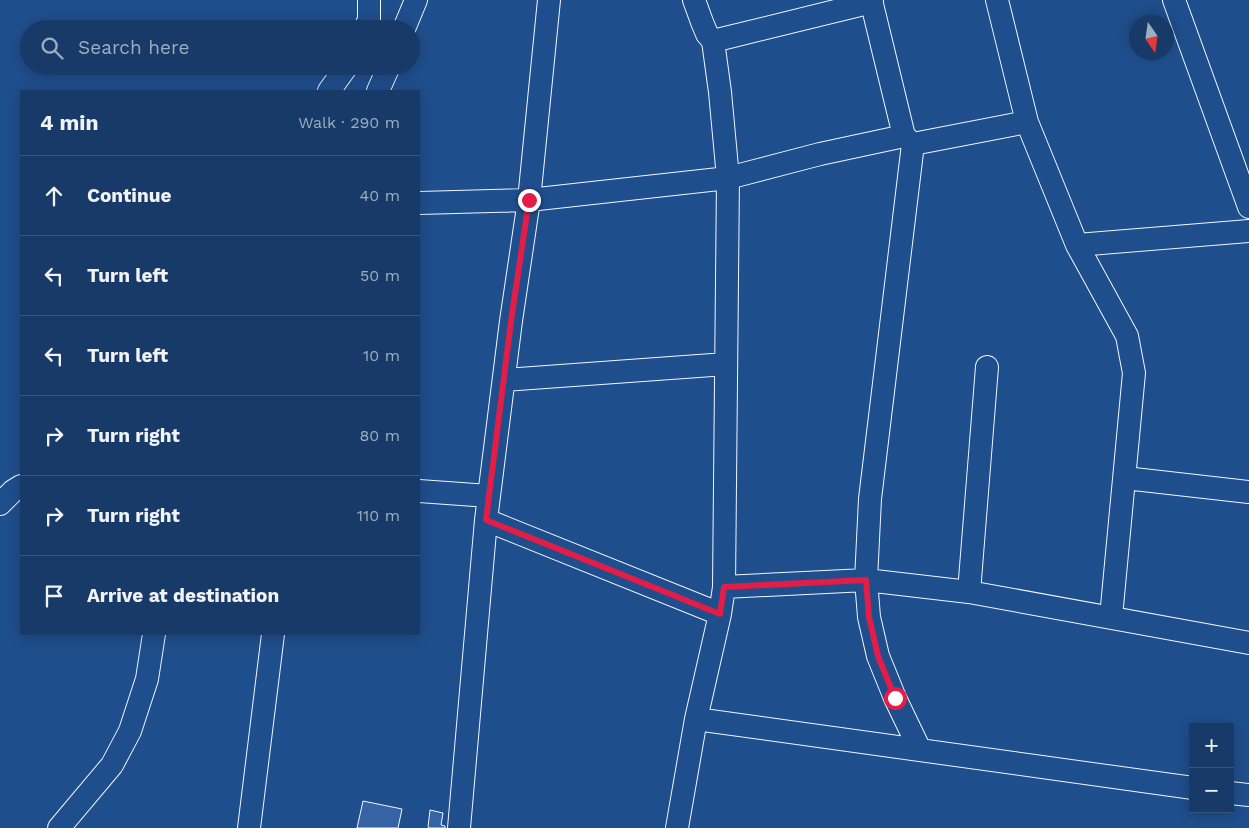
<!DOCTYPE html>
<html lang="en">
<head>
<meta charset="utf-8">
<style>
  :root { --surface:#173a69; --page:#20416f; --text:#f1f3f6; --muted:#9eadc0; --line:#36547d }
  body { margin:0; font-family:"Work Sans",sans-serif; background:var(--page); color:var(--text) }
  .controls { position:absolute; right:15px; bottom:15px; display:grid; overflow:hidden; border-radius:0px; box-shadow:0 2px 12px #0003 }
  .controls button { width:45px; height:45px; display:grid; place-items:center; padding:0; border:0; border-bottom:1px solid var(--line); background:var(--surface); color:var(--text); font:25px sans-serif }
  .compass { position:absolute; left:1129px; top:15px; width:45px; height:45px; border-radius:50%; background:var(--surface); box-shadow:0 2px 12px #0003; rotate:167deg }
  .stop { position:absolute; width:15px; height:15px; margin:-11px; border:4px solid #e11d48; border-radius:50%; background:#fff }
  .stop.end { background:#e11d48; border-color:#fff; box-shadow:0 1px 5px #0008 }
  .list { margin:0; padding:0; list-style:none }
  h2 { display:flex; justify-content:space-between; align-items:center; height:65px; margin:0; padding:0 20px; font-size:21px }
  h2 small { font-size:16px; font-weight:400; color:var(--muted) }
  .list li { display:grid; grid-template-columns:32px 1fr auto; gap:15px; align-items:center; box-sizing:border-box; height:80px; padding:0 20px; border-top:1px solid var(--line) }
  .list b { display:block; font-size:19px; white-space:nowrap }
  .list em { font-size:16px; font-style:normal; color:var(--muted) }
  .icon { flex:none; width:28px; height:28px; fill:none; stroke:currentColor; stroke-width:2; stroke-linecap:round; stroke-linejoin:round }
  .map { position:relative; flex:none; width:1249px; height:828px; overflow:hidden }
  .search { position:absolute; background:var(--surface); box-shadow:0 2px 12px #0003; left:20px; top:20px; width:400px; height:55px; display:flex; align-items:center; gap:12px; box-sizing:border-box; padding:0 18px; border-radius:28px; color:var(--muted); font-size:19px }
  .panel { position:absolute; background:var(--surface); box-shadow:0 2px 12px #0003; left:20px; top:90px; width:400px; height:545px; border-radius:0px }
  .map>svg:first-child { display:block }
</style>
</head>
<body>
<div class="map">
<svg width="1249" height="828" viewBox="0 0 1249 828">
  <rect width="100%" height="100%" fill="#1f4e8c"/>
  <path fill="#3563a3" stroke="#f2f6ff" d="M 363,801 L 402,809 L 398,828 L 357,828 Z
    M 430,810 L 443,813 L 441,825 L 445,826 L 445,828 L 429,828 L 428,827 Z"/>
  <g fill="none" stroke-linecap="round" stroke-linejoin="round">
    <defs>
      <path id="minor" d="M 871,0 L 904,136
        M 997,0 L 1027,122 L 1077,245 L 1127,336 L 1134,373 L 1111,617
        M 1174,0 L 1249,207
        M 365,29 L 369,19 L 369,0
        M 404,29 L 416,0
        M 713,41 L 872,2
        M 329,91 L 347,66
        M 378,91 L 389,66
        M 913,144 L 870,499 L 866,580 L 869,617 L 878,656 L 895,698 L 920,750
        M 419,203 L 529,200 L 728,178 L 820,154 L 904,136 L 913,144 L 1027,122
        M 1077,245 L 1249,231
        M 504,380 L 726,364
        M 1125,478 L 1249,492
        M 419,491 L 489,496
        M 0,504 L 13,491 L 21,486
        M 486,520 L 720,614
        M 724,587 L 866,580 L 969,592 L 1249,643
        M 969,592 L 987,367
        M 696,719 L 1193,788
        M 1230,793 L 1249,795
        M 59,828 L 112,765 L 130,731 L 147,679 L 154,634
        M 249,828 L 273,634
        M 459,828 L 486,520 L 511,321 L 529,200 L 549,0
        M 677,828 L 696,719 L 720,614 L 724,587 L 728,178 L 720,92 L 713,41 L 707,34 L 702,22 L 694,0"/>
    </defs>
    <use href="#minor" stroke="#f2f6ff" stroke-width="24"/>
    <use href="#minor" stroke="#1f4e8c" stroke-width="22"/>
  </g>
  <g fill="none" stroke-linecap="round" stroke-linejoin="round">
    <path stroke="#e11d48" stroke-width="6" d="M 529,200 L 511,321 L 486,520 L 720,614 L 724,587 L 866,580 L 869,617 L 878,656 L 895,698"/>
  </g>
</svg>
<div class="controls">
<button>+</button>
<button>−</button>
</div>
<svg class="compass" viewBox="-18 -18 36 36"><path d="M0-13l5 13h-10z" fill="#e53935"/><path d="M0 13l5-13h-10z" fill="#9eadc0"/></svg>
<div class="stop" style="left:895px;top:698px"></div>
<div class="stop end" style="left:529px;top:200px"></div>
<div class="search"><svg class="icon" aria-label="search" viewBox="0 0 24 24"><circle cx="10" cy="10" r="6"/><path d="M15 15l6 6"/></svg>Search here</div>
<section class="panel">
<h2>4 min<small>Walk · 290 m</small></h2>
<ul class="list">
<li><svg class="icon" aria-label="ahead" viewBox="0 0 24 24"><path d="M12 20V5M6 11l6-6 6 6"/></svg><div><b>Continue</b></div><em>40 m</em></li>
<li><svg class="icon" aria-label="left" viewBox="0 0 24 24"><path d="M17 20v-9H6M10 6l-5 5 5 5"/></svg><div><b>Turn left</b></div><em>50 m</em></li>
<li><svg class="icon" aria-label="left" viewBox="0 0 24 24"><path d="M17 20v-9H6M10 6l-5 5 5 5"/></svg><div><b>Turn left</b></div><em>10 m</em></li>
<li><svg class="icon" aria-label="right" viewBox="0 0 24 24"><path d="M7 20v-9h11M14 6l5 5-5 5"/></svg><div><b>Turn right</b></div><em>80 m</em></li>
<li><svg class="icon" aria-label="right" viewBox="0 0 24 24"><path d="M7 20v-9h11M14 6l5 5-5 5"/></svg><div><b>Turn right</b></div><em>110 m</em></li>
<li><svg class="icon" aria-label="arrive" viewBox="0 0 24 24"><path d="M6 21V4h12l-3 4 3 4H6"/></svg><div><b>Arrive at destination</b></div></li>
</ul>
</section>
</div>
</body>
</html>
